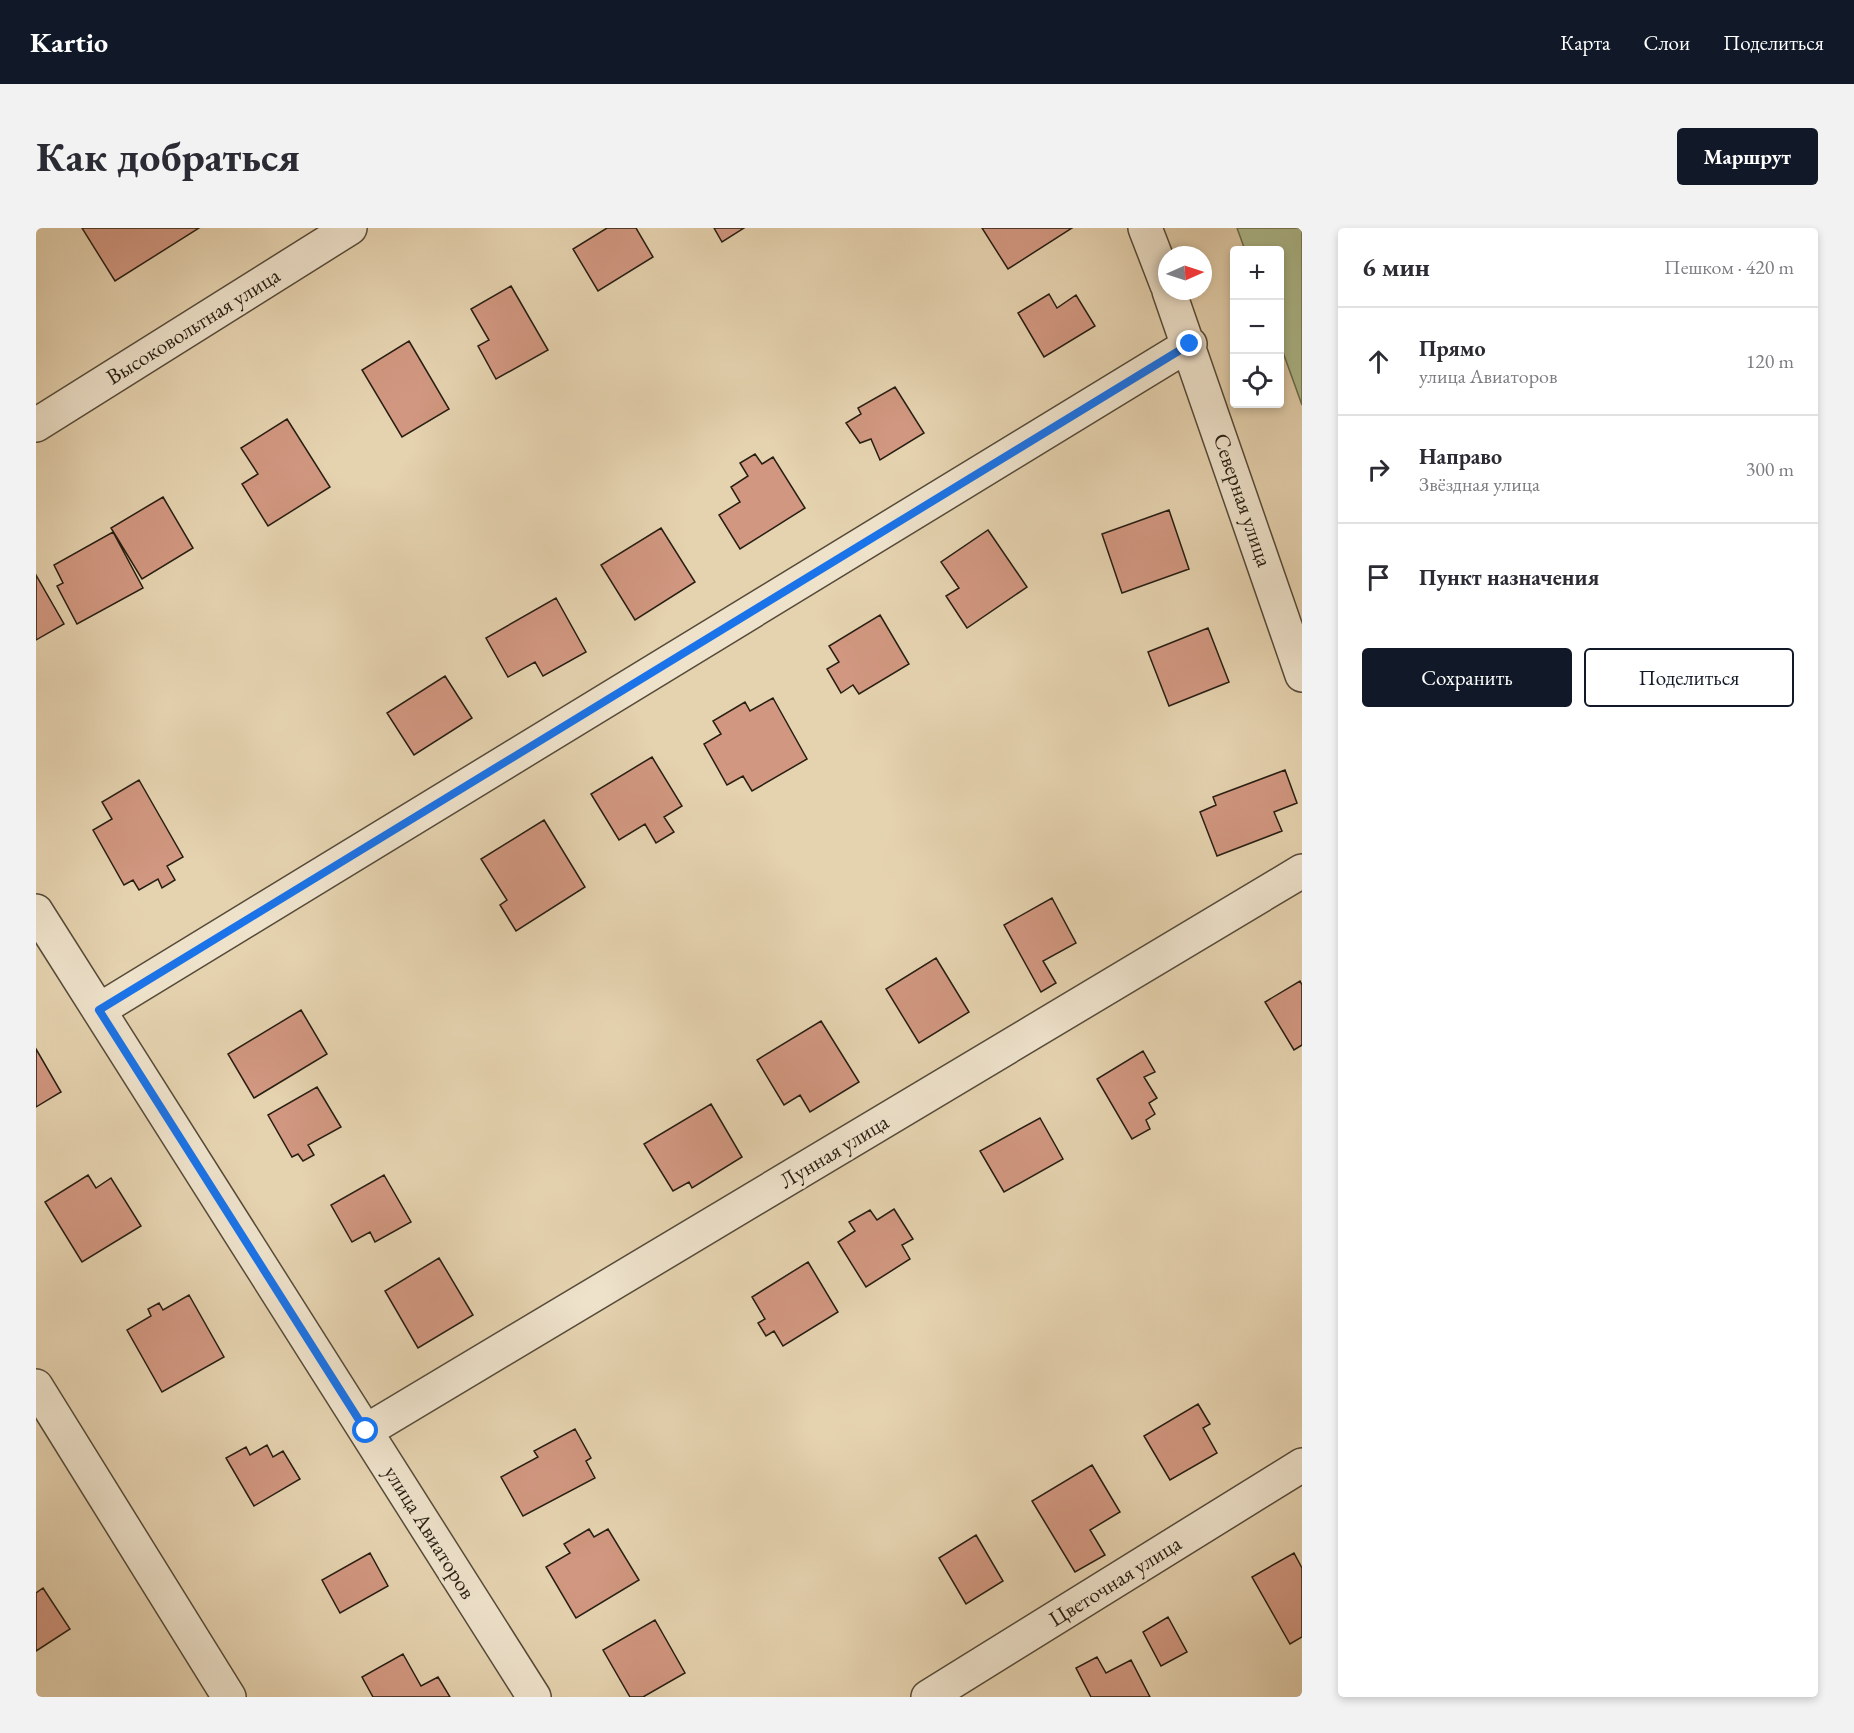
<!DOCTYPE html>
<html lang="ru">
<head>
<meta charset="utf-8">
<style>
  :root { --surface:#fff; --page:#f2f2f3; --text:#2b2b33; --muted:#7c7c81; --line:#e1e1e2; --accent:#111827 }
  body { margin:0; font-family:"EB Garamond",serif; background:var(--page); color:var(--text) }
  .controls { position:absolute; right:18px; top:18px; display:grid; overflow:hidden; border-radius:6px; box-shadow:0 3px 9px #0003 }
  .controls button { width:54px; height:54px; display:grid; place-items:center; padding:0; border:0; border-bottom:2px solid var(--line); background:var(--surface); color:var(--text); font:30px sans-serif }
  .compass { position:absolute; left:1122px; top:18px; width:54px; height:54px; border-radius:50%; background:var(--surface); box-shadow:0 3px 9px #0003; rotate:87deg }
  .stop { position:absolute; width:18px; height:18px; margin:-14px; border:4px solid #1a73e8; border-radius:50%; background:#fff }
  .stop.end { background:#1a73e8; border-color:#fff; box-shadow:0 2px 6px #0008 }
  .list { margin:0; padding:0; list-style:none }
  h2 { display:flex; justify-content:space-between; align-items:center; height:78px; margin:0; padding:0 24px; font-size:26px }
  h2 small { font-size:20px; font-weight:400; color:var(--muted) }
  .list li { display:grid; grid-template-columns:39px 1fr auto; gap:18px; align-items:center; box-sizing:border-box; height:108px; padding:0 24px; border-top:2px solid var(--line) }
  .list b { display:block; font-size:22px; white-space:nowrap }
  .list p { margin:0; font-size:20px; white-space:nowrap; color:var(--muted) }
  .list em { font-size:20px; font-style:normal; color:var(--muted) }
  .actions { display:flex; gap:12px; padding:18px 24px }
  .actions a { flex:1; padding:14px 0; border:2px solid var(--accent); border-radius:6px; text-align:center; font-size:21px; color:var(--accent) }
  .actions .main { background:var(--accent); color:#fff }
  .icon { flex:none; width:33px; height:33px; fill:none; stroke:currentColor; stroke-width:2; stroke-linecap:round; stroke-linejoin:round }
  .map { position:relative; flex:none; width:1266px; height:1469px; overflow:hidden; border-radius:6px }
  header { display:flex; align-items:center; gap:36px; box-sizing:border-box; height:84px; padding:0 30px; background:var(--accent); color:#fff }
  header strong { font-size:28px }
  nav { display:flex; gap:33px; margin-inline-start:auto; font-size:21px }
  .intro { display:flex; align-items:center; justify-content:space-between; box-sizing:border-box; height:144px; padding:0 36px }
  h1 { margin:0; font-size:42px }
  .button { padding:15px 27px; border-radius:6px; background:var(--accent); color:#fff; font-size:21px; font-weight:700 }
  main { display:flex; gap:36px; padding:0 36px }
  aside { flex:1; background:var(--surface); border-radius:6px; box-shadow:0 3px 9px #0003 }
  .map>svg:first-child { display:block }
</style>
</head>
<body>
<header>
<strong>Kartio</strong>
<nav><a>Карта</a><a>Слои</a><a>Поделиться</a></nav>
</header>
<div class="intro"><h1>Как добраться</h1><a class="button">Маршрут</a></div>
<main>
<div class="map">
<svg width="1266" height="1469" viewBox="0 0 1266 1469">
  <rect width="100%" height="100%" fill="#e5d2af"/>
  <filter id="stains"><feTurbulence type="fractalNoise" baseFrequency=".00333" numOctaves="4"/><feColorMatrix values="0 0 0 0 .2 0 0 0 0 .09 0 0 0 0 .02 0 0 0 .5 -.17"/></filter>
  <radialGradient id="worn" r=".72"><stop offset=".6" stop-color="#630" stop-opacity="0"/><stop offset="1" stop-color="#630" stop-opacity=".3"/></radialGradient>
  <path fill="#afbd8f" stroke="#6b6e50" stroke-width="1.5" d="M 1201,0 L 1266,0 L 1266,177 L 1244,116 L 1244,22 L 1209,22 Z"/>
  <path fill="#d19780" stroke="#271e12" stroke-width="1.5" d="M 46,0 L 163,0 L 79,53 Z
    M 571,0 L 600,0 L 617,29 L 562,63 L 537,21 Z
    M 678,0 L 708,0 L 686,14 Z
    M 946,0 L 1036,0 L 972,41 Z
    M 475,58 L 512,122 L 460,151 L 442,118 L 453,112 L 435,81 Z
    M 1013,66 L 1021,80 L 1040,67 L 1059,98 L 1008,129 L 982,85 Z
    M 373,113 L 413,181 L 366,209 L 326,142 Z
    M 859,159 L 888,205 L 844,232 L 835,211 L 824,215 L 810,195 L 825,186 L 822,180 Z
    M 251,191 L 294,259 L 232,298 L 206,256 L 222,246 L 205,220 Z
    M 719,226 L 726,236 L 737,229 L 769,280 L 704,321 L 683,287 L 704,274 L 695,259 L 712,248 L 704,235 Z
    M 127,269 L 157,320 L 106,351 L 75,300 Z
    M 1133,282 L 1153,341 L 1086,365 L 1066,306 Z
    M 625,300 L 659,354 L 599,392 L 565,337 Z
    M 952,302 L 991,359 L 931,400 L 910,368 L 923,360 L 905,334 Z
    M 77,304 L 107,360 L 41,396 L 21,358 L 27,355 L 18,337 Z
    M 0,347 L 28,396 L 0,412 Z
    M 520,370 L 550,424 L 507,448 L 499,434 L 472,449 L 450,410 Z
    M 844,387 L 873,436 L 823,466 L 817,457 L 805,465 L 791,441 L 803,434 L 793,418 Z
    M 1172,400 L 1193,454 L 1133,478 L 1112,424 Z
    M 409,448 L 436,490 L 378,527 L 351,485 Z
    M 737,470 L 771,531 L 716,563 L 707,548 L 691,557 L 668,516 L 685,506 L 677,493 L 709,474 L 714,483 Z
    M 616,529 L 646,578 L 628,589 L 638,604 L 620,615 L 609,596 L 583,612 L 555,566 Z
    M 1249,542 L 1261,575 L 1238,584 L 1246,603 L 1181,628 L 1164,584 L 1180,577 L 1177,569 Z
    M 103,552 L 147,629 L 131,638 L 139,652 L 126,660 L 122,651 L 103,662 L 97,652 L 88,657 L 57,602 L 76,591 L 66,574 Z
    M 508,592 L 549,659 L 480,703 L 464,677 L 471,672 L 445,631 Z
    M 1016,670 L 1040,715 L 1007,733 L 1020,755 L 1005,764 L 968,697 Z
    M 900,730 L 933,784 L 883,815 L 850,761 Z
    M 1264,753 L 1266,757 L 1266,817 L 1258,822 L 1229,774 Z
    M 265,782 L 291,826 L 218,870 L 192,826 Z
    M 785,793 L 823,854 L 774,884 L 764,867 L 748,877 L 721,832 Z
    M 0,821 L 25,864 L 0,879 Z
    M 1107,823 L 1119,844 L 1108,849 L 1121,870 L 1113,875 L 1119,886 L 1110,892 L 1114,901 L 1096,911 L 1061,851 Z
    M 281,859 L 305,899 L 272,917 L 278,927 L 267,933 L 262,926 L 256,929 L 232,887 Z
    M 675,876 L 706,929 L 656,960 L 653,954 L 637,963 L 608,916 Z
    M 1004,890 L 1027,931 L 968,964 L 944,923 Z
    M 52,947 L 60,960 L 75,950 L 105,998 L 46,1034 L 9,974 Z
    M 348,947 L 375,994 L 339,1014 L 334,1004 L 316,1014 L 295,977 Z
    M 858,981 L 877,1011 L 866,1017 L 874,1031 L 830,1059 L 802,1014 L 819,1003 L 813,994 L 834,982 L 841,992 Z
    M 403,1030 L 437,1087 L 382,1120 L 349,1063 Z
    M 772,1034 L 802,1084 L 747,1118 L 738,1103 L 730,1108 L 722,1095 L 729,1091 L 716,1069 Z
    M 153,1067 L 188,1129 L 126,1164 L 91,1102 L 115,1088 L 112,1081 L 123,1075 L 127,1082 Z
    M 1162,1176 L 1174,1196 L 1167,1200 L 1181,1225 L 1134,1252 L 1108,1208 Z
    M 539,1201 L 555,1230 L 550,1233 L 559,1250 L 487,1288 L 465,1249 L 502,1229 L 498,1223 Z
    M 231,1217 L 237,1229 L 247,1223 L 264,1251 L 218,1278 L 190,1230 L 210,1219 L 214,1227 Z
    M 1056,1237 L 1084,1284 L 1054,1302 L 1069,1327 L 1039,1344 L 996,1273 Z
    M 553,1301 L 558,1309 L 572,1301 L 603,1352 L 540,1390 L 510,1339 L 534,1325 L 528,1316 Z
    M 940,1307 L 967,1353 L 930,1376 L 903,1330 Z
    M 334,1325 L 352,1358 L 304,1385 L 286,1352 Z
    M 1258,1325 L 1266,1340 L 1266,1409 L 1254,1416 L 1216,1349 Z
    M 7,1360 L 34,1401 L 0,1423 L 0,1365 Z
    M 1132,1389 L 1151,1424 L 1125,1438 L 1107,1404 Z
    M 619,1392 L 649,1445 L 607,1469 L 594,1469 L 567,1422 Z
    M 367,1426 L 385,1458 L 402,1449 L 414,1469 L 337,1469 L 326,1449 Z
    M 1061,1429 L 1070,1445 L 1095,1432 L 1114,1469 L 1055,1469 L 1040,1440 Z"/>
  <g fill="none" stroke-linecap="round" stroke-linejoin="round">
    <defs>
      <path id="street" d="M 1109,0 L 1131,57
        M 1133,63 L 1266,447
        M 0,197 L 314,0
        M 0,683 L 498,1469
        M 63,782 L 1154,116
        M 0,1158 L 193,1469
        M 330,1203 L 1266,643
        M 892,1469 L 1266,1237"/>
    </defs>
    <use href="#street" stroke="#564b39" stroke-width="36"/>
    <use href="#street" stroke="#eee2cb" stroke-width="33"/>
  </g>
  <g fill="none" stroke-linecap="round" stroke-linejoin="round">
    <path stroke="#1a73e8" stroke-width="8" d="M 330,1203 L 63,782 L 1154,116"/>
  </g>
  <g text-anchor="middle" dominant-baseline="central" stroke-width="6" stroke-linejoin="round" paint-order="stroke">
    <g font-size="22" fill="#271e12" stroke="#eee2cb">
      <text transform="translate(157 98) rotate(-32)">Высоковольтная улица</text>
      <text transform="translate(1207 272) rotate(71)">Северная улица</text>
      <text transform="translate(798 923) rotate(-31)">Лунная улица</text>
      <text transform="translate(394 1304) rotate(58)">улица Авиаторов</text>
      <text transform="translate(1079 1353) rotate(-32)">Цветочная улица</text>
    </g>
  </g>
  <rect width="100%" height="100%" filter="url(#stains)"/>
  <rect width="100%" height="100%" fill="url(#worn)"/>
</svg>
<div class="controls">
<button>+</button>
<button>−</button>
<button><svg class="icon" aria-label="locate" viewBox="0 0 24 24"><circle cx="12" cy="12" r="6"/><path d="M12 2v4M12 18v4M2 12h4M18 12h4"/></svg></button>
</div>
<svg class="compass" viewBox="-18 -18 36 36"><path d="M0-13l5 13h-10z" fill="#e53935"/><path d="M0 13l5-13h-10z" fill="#7c7c81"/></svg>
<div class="stop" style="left:330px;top:1203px"></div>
<div class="stop end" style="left:1154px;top:116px"></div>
</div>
<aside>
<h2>6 мин<small>Пешком · 420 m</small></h2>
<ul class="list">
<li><svg class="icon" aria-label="ahead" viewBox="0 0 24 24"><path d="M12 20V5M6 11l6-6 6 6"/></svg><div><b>Прямо</b><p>улица Авиаторов</p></div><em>120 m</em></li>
<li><svg class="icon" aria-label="right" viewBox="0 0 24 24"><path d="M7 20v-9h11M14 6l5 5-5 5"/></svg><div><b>Направо</b><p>Звёздная улица</p></div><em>300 m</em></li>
<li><svg class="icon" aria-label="arrive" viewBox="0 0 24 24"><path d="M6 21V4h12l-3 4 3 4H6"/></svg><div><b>Пункт назначения</b></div></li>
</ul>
<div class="actions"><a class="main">Сохранить</a><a>Поделиться</a></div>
</aside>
</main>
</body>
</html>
